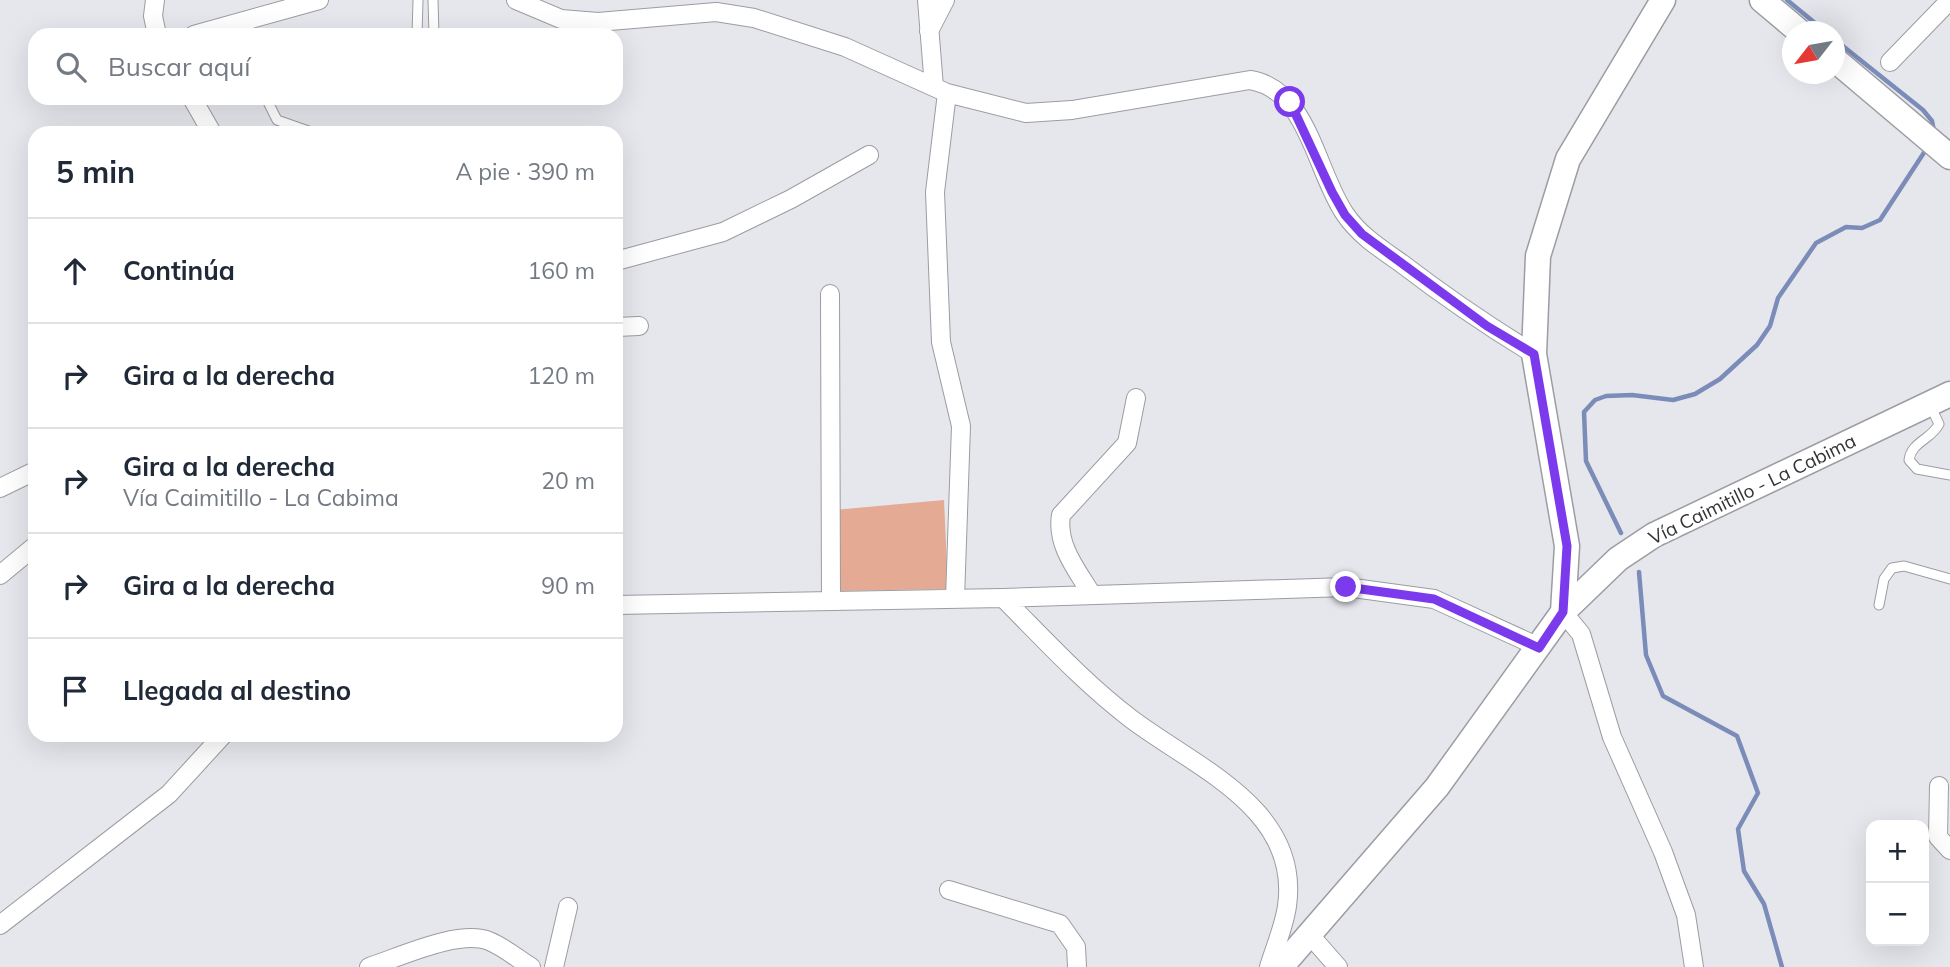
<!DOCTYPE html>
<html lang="es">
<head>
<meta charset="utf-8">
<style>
  :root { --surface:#fff; --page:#f6f6f7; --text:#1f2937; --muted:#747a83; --line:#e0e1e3 }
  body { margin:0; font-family:Mulish,sans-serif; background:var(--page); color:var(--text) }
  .controls { position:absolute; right:21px; bottom:21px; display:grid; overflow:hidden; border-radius:14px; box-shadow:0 7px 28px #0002 }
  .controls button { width:63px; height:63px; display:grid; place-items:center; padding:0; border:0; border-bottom:2px solid var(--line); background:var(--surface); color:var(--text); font:35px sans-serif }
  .compass { position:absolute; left:1782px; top:21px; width:63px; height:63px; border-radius:50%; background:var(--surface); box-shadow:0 7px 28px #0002; rotate:239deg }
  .stop { position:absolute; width:21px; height:21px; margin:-16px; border:5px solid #7c3aed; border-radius:50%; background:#fff }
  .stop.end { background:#7c3aed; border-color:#fff; box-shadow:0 2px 7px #0008 }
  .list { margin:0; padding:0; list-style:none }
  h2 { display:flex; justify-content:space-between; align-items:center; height:91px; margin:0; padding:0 28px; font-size:30px }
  h2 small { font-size:23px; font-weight:400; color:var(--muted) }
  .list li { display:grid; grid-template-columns:46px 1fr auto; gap:21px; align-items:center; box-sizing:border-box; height:105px; padding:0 28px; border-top:2px solid var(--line) }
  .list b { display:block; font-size:26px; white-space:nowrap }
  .list p { margin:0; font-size:23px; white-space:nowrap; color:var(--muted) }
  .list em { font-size:23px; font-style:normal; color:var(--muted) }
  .icon { flex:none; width:38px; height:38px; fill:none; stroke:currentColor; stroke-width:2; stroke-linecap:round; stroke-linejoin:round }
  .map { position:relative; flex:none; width:1950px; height:967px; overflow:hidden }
  .search { position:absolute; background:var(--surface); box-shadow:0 7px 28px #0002; left:28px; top:28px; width:595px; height:77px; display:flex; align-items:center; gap:18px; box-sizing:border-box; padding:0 24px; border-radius:21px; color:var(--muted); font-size:26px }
  .panel { position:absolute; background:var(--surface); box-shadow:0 7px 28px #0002; left:28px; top:126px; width:595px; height:616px; border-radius:21px }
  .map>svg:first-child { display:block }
</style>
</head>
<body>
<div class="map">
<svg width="1950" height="967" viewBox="0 0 1950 967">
  <rect width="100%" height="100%" fill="#e5e7ed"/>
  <path fill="#e4aa94" d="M 944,500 L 948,589 L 836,591 L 834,510 Z"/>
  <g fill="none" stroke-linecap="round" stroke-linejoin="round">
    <path stroke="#7c8cb9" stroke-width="4.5" d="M 1787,0 L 1826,32
      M 1834,39 L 1923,110 L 1932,121 L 1934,131
      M 1621,533 L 1586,461 L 1584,412 L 1595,400 L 1606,396 L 1632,395 L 1673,400 L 1695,394 L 1720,379 L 1757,345 L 1770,326 L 1778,298 L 1816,243 L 1846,227 L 1862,228 L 1880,220 L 1927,148
      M 1639,572 L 1646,655 L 1663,696 L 1737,736 L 1758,793 L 1738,829 L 1744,871 L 1764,904 L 1782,967"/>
    <defs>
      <path id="lane" d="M 433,0 L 434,35
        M 417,35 L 418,0
        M 266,98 L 277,120 L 314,133
        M 1930,405 L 1939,424 C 1932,439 1911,442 1909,460 L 1917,469 L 1950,475
        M 1879,605 L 1884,579 L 1892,568 L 1904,566 L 1950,579"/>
      <path id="street" d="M 155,0 L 153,16 L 157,35
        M 516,0 L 561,19 L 598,22 L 716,12 L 754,18 L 845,47 L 947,93 L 1026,113 L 1072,110 L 1250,80 C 1308,89 1316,172 1345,214 C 1359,235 1381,249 1401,263 C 1444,296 1488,326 1534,354
        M 927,0 L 934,87
        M 929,31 L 945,0
        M 194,35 L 319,0
        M 1890,62 L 1950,0
        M 947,93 L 935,192 L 941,342 L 961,426 L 955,599
        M 192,98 L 212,133
        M 616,261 L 723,232 L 791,199 L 869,155
        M 830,294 L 831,600
        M 616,327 L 639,326
        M 0,488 L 35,471
        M 0,575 L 35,546
        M 1092,595 C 1077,570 1056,545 1061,515 L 1127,443 L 1136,398
        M 1003,598 C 1044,639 1084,683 1130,718 C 1194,767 1301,808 1287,906 C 1284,927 1275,947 1269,967
        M 616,605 L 1003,598 L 1346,587 L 1434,599 L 1539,647
        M 1563,612 L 1581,634 L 1612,737 L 1663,852 L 1686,915 L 1694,967
        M 1939,786 L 1938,837 L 1950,850
        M 949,890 L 1060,924 L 1076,947 L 1077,967
        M 0,925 L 169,794 L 223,735
        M 1309,934 L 1338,967
        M 369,967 C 400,957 459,929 489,941 C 504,947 518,959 531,967
        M 554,967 L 568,907"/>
      <path id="secondary" d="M 1762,0 L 1800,32
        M 1834,59 L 1950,157
        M 1563,612 L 1567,546 L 1534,354 L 1538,256 L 1568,159 L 1663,0
        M 1281,967 L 1437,787 L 1563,612 L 1618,559 L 1654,535 L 1950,394"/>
    </defs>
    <use href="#lane" stroke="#9b9da2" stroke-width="11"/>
    <use href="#street" stroke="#9b9da2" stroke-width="20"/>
    <use href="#secondary" stroke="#9b9da2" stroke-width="27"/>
    <use href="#lane" stroke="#fff" stroke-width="9"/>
    <use href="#street" stroke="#fff" stroke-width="18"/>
    <use href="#secondary" stroke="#fff" stroke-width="24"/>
  </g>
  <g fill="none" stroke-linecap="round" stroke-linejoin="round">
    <path stroke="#7c3aed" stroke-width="9" d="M 1290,102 L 1332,192 L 1345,215 L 1362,234 L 1487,326 L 1534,354 L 1567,546 L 1563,612 L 1539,648 L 1434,599 L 1346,587"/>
  </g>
  <g text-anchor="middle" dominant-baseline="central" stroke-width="7" stroke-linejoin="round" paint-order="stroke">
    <g font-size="19" fill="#323335" stroke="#fff">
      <text transform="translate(1752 489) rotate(-26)">Vía Caimitillo - La Cabima</text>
    </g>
  </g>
</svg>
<div class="controls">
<button>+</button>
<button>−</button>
</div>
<svg class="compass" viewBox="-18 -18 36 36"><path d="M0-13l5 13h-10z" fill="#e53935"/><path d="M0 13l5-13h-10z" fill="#747a83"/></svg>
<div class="stop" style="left:1290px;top:102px"></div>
<div class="stop end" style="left:1346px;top:587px"></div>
<div class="search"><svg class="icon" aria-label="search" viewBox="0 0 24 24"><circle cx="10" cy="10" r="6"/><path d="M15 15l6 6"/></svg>Buscar aquí</div>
<section class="panel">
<h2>5 min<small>A pie · 390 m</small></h2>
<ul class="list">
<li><svg class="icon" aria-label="ahead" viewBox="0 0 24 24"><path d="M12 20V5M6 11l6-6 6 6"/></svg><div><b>Continúa</b></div><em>160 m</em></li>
<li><svg class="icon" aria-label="right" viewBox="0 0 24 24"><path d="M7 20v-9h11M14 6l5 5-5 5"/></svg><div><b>Gira a la derecha</b></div><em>120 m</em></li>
<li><svg class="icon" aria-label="right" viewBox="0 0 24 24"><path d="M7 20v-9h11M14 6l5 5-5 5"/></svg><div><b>Gira a la derecha</b><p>Vía Caimitillo - La Cabima</p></div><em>20 m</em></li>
<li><svg class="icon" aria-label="right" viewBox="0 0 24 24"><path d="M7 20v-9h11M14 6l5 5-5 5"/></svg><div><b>Gira a la derecha</b></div><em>90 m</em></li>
<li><svg class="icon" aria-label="arrive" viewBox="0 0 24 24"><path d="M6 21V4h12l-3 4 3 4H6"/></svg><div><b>Llegada al destino</b></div></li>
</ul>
</section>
</div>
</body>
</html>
